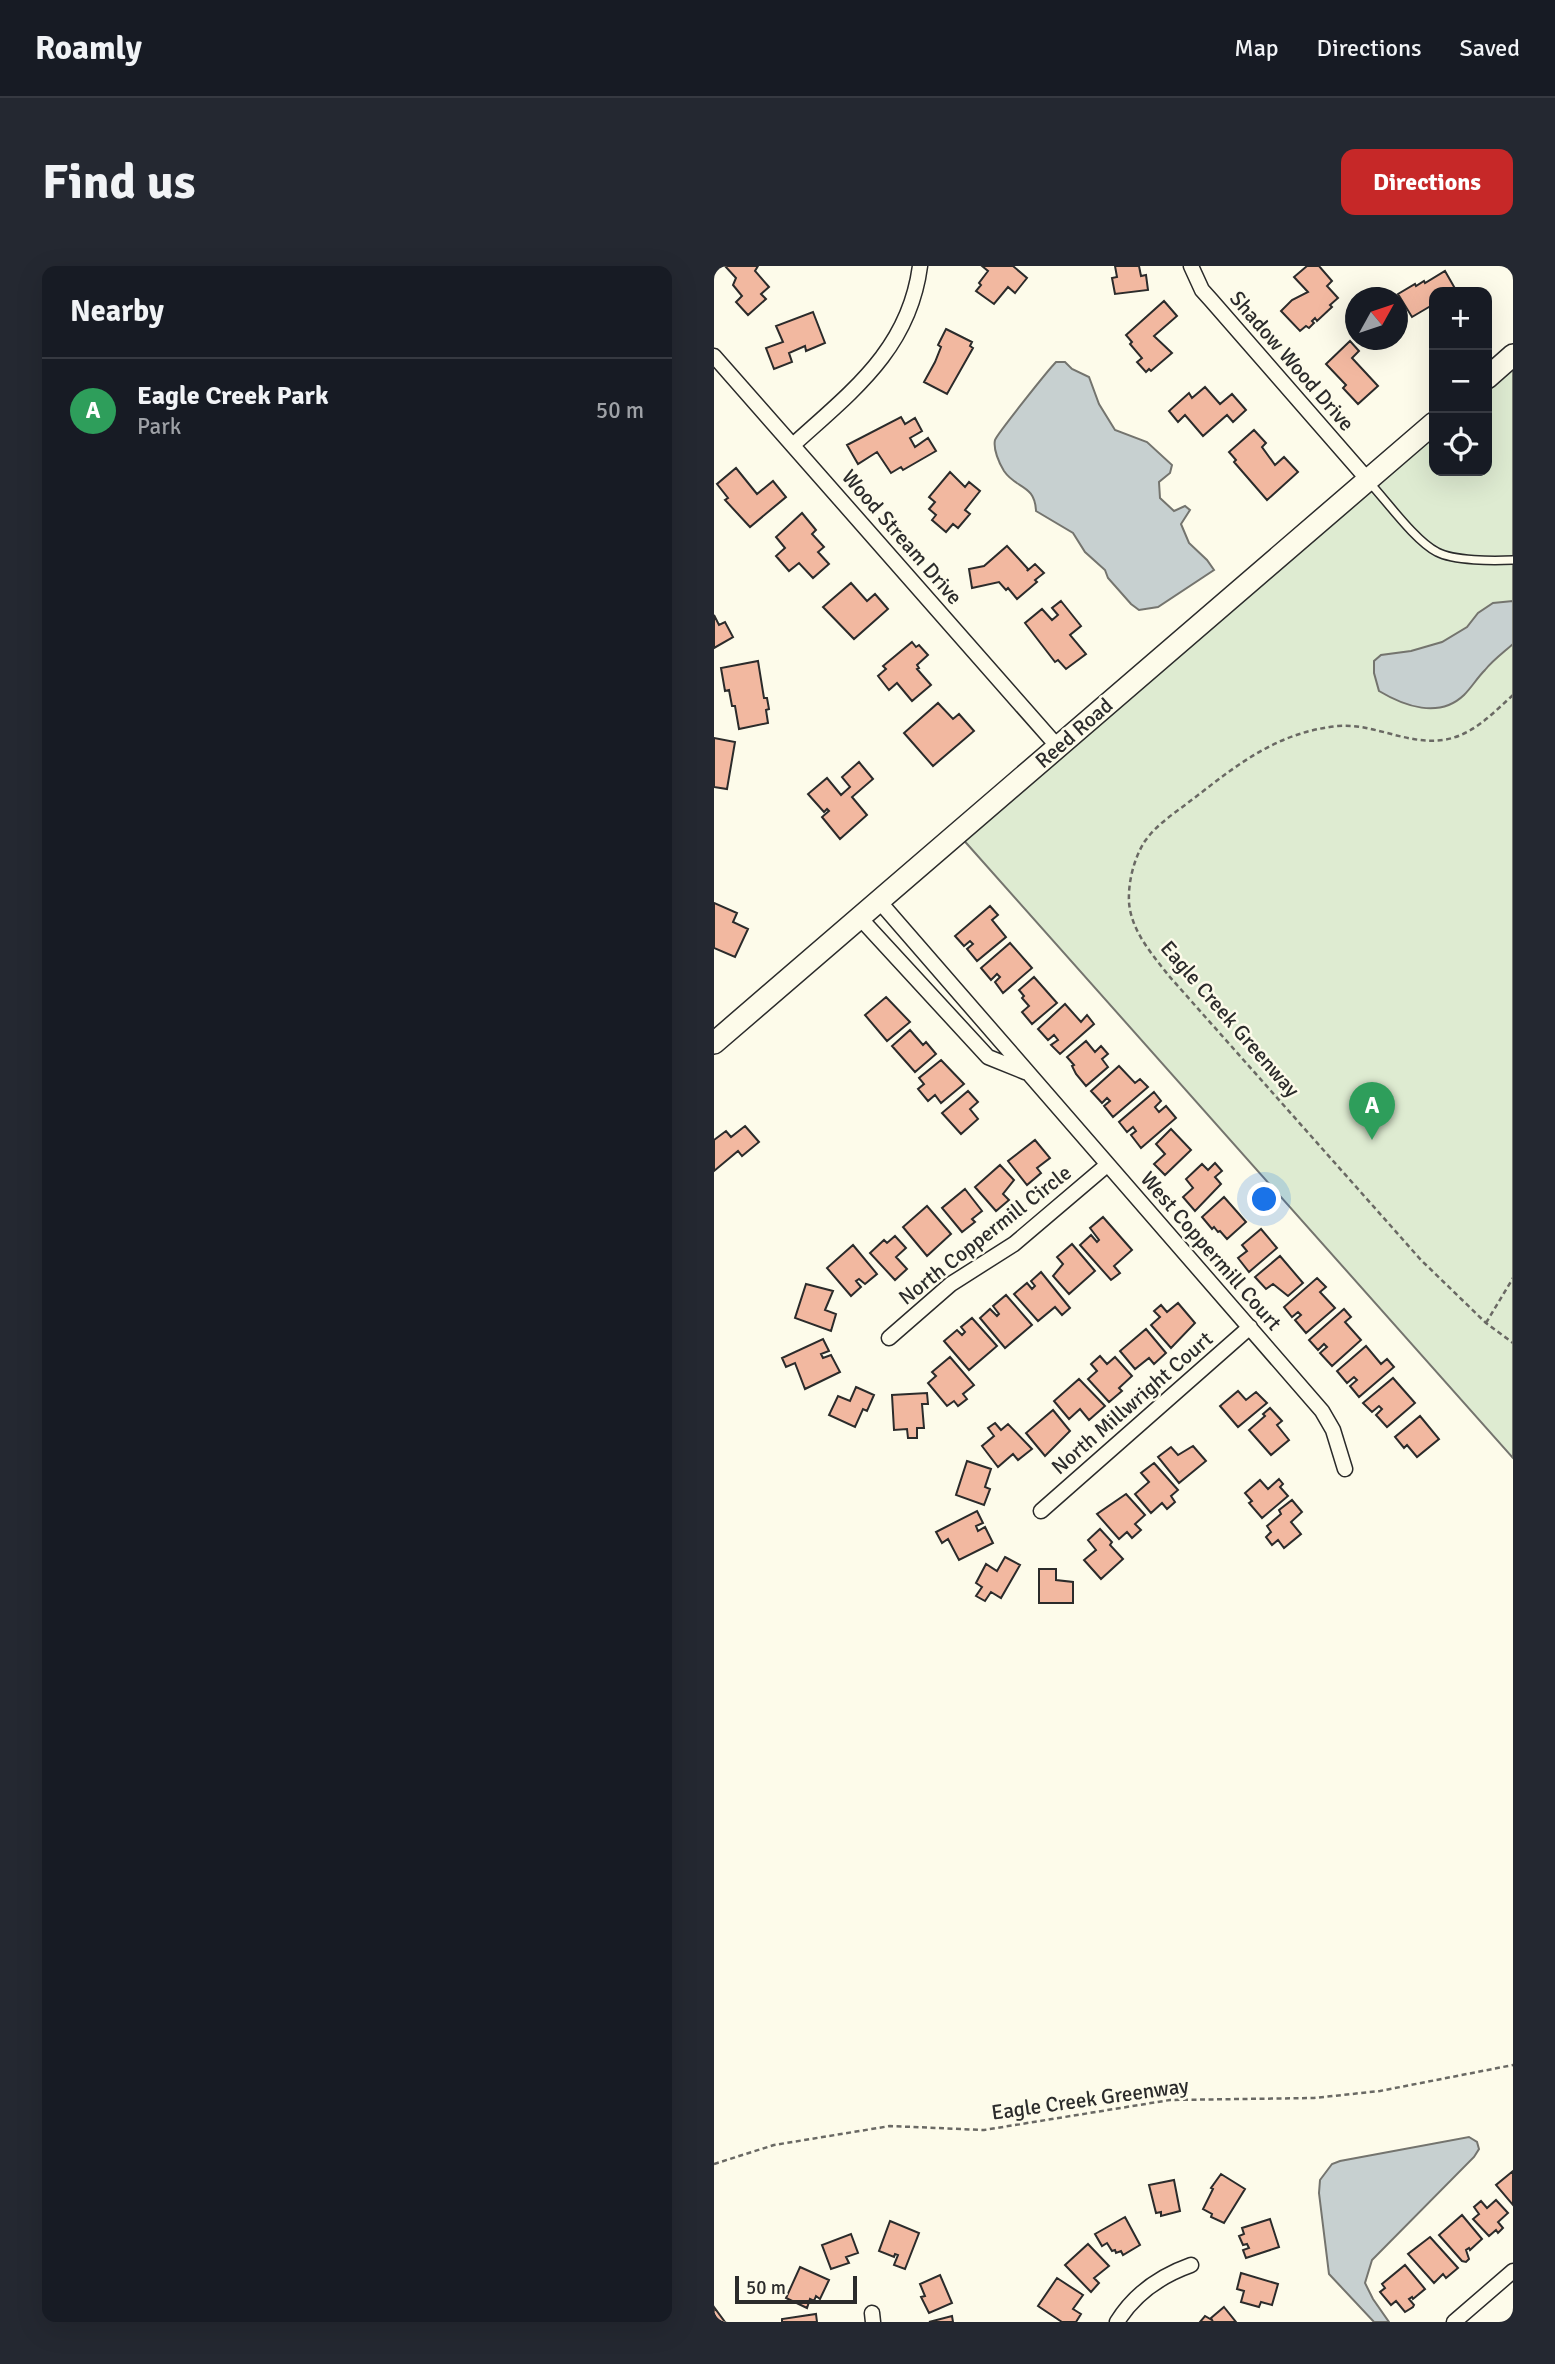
<!DOCTYPE html>
<html lang="en">
<head>
<meta charset="utf-8">
<style>
  :root { --surface:#171b24; --page:#242831; --text:#f1f3f6; --muted:#9ea1a6; --line:#363941; --accent:#c62828 }
  body { margin:0; font-family:Signika,sans-serif; background:var(--page); color:var(--text) }
  .controls { position:absolute; right:21px; top:21px; display:grid; overflow:hidden; border-radius:14px; box-shadow:0 7px 28px #0002 }
  .controls button { width:63px; height:63px; display:grid; place-items:center; padding:0; border:0; border-bottom:2px solid var(--line); background:var(--surface); color:var(--text); font:35px sans-serif }
  .compass { position:absolute; left:631px; top:21px; width:63px; height:63px; border-radius:50%; background:var(--surface); box-shadow:0 7px 28px #0002; rotate:50deg }
  .scale { position:absolute; left:21px; bottom:18px; width:122px; box-sizing:border-box; padding-left:7px; border:4px solid #2b2b2b; border-top:0; font-size:19px; line-height:24px; white-space:nowrap; color:#2b2b2b; -webkit-text-stroke:5px #fdfbea; paint-order:stroke }
  .you { position:absolute; left:551px; top:934px; width:24px; height:24px; margin:-18px; border:5px solid #fff; border-radius:50%; background:#1a73e8; box-shadow:0 0 0 10px #1a73e833 }
  .badge { display:grid; place-items:center; width:46px; height:46px; border-radius:50%; background:var(--accent); color:#fff; font-size:23px; font-weight:700 }
  .pin { position:absolute; translate:-50% -58px; filter:drop-shadow(0 2px 4px #0008) }
  .pin::after { content:''; position:absolute; top:37px; width:24px; height:21px; background:inherit; clip-path:polygon(0 0,100% 0,50% 100%) }
  .list { margin:0; padding:0; list-style:none }
  h2 { display:flex; justify-content:space-between; align-items:center; height:91px; margin:0; padding:0 28px; font-size:30px }
  h2 small { font-size:23px; font-weight:400; color:var(--muted) }
  .list li { display:grid; grid-template-columns:46px 1fr auto; gap:21px; align-items:center; box-sizing:border-box; height:105px; padding:0 28px; border-top:2px solid var(--line) }
  .list b { display:block; font-size:26px; white-space:nowrap }
  .list p { margin:0; font-size:23px; white-space:nowrap; color:var(--muted) }
  .list em { font-size:23px; font-style:normal; color:var(--muted) }
  .icon { flex:none; width:38px; height:38px; fill:none; stroke:currentColor; stroke-width:2; stroke-linecap:round; stroke-linejoin:round }
  .map { position:relative; flex:none; width:799px; height:2056px; overflow:hidden; border-radius:14px }
  header { display:flex; align-items:center; gap:42px; box-sizing:border-box; height:98px; padding:0 35px; background:var(--surface); border-bottom:2px solid var(--line) }
  header strong { font-size:33px }
  nav { display:flex; gap:38px; margin-inline-start:auto; font-size:24px }
  .intro { display:flex; align-items:center; justify-content:space-between; box-sizing:border-box; height:168px; padding:0 42px }
  h1 { margin:0; font-size:49px }
  .button { padding:18px 32px; border-radius:14px; background:var(--accent); color:#fff; font-size:24px; font-weight:700 }
  main { display:flex; gap:42px; padding:0 42px }
  aside { flex:1; background:var(--surface); border-radius:14px; box-shadow:0 7px 28px #0002 }
  .map>svg:first-child { display:block }
</style>
</head>
<body>
<header>
<strong>Roamly</strong>
<nav><a>Map</a><a>Directions</a><a>Saved</a></nav>
</header>
<div class="intro"><h1>Find us</h1><a class="button">Directions</a></div>
<main>
<aside>
<h2>Nearby<small></small></h2>
<ul class="list">
<li><span class="badge" style="background:#2e9e5b">A</span><div><b>Eagle Creek Park</b><p>Park</p></div><em>50 m</em></li>
</ul>
</aside>
<div class="map">
<svg width="799" height="2056" viewBox="0 0 799 2056">
  <rect width="100%" height="100%" fill="#fdfbea"/>
  <path fill="#deebd1" stroke="#74746e" stroke-width="2" d="M 799,94 L 799,1192 L 246,570 L 720,161 L 720,205 L 773,205 L 773,116 Z"/>
  <path fill="#c7d0d0" stroke="#74746e" stroke-width="2" d="M 342,96 L 351,96 L 358,103 L 375,111 L 385,138 L 401,164 L 433,176 L 458,199 L 456,207 L 445,216 L 446,232 L 460,245 L 471,240 L 476,244 L 467,258 L 475,277 L 493,294 L 500,304 L 444,341 L 425,344 L 417,338 L 394,312 L 391,304 L 371,286 L 359,267 L 322,245 C 321,218 302,223 290,205 C 285,197 279,183 281,174 C 283,168 335,103 342,96 Z
    M 799,335 L 799,378 C 790,386 779,394 771,404 C 763,412 758,421 750,429 C 725,453 690,440 665,425 L 660,407 L 660,395 L 667,389 L 697,385 L 728,376 L 753,361 L 764,347 L 779,337 Z
    M 755,1871 L 763,1876 L 765,1883 L 760,1891 L 658,1994 L 651,2017 L 659,2033 L 675,2056 L 660,2056 L 615,2008 L 605,1927 L 606,1914 L 618,1898 L 626,1895 Z"/>
  <path fill="#f2b8a0" stroke="#2b2b2b" stroke-width="2" d="M 11,0 L 44,0 L 41,5 L 55,21 L 47,28 L 52,33 L 34,49 L 22,36 L 28,30 L 19,19 L 22,12 Z
    M 268,0 L 299,0 L 313,12 L 301,27 L 294,21 L 280,38 L 262,25 L 267,19 L 265,17 L 274,5 Z
    M 401,0 L 425,0 L 427,10 L 432,9 L 434,24 L 401,28 L 398,12 L 403,11 Z
    M 593,0 L 605,0 L 618,15 L 613,20 L 624,32 L 616,39 L 618,41 L 603,55 L 601,52 L 598,55 L 600,57 L 595,62 L 592,60 L 586,65 L 567,45 L 578,34 L 594,26 L 580,11 Z
    M 731,5 L 743,26 L 720,26 L 720,38 L 698,51 L 684,28 L 701,18 L 702,20 L 710,15 L 711,17 Z
    M 450,35 L 463,50 L 440,70 L 458,87 L 437,105 L 435,103 L 432,106 L 423,96 L 428,92 L 416,78 L 418,76 L 412,69 Z
    M 99,46 L 111,77 L 92,85 L 91,80 L 75,87 L 78,96 L 60,103 L 52,82 L 69,76 L 62,60 Z
    M 232,63 L 258,76 L 256,80 L 259,82 L 233,128 L 210,116 L 221,96 L 227,81 L 224,79 Z
    M 636,75 L 645,85 L 638,92 L 664,120 L 644,138 L 629,122 L 632,119 L 612,98 Z
    M 491,121 L 506,138 L 518,128 L 532,144 L 519,156 L 513,149 L 489,170 L 471,149 L 464,156 L 455,145 L 475,127 L 478,132 Z
    M 187,151 L 191,158 L 201,152 L 208,165 L 196,172 L 201,181 L 214,172 L 222,185 L 189,204 L 187,201 L 177,207 L 163,186 L 144,198 L 133,179 Z
    M 540,164 L 552,177 L 548,181 L 561,199 L 570,191 L 584,206 L 553,234 L 520,196 L 522,194 L 515,186 Z
    M 22,202 L 43,228 L 59,215 L 72,231 L 36,261 L 11,234 L 14,232 L 3,218 Z
    M 236,206 L 251,221 L 255,216 L 266,225 L 251,244 L 256,248 L 244,262 L 239,258 L 232,266 L 218,254 L 222,249 L 215,243 L 221,236 L 215,231 Z
    M 88,247 L 102,264 L 98,268 L 110,281 L 104,286 L 115,298 L 99,312 L 85,297 L 75,305 L 62,290 L 71,282 L 62,271 Z
    M 293,280 L 314,303 L 313,305 L 321,298 L 330,307 L 321,314 L 323,316 L 303,333 L 294,322 L 292,324 L 285,316 L 258,322 L 255,303 L 270,300 Z
    M 137,317 L 153,335 L 161,328 L 174,343 L 140,373 L 109,341 Z
    M 347,335 L 367,360 L 356,369 L 372,388 L 352,403 L 344,394 L 341,396 L 311,357 L 328,343 L 338,354 L 344,349 L 338,342 Z
    M 0,349 L 5,359 L 11,356 L 19,371 L 0,382 Z
    M 198,376 L 202,381 L 205,379 L 214,389 L 203,399 L 205,402 L 203,403 L 217,419 L 198,435 L 183,417 L 175,424 L 164,410 L 172,403 L 169,400 Z
    M 44,395 L 50,432 L 53,432 L 55,443 L 52,444 L 54,457 L 25,463 L 21,440 L 18,440 L 15,424 L 11,425 L 7,402 Z
    M 224,437 L 239,453 L 245,448 L 260,465 L 219,500 L 190,467 Z
    M 0,472 L 21,476 L 13,523 L 0,521 Z
    M 145,496 L 159,513 L 138,531 L 153,549 L 126,573 L 108,551 L 115,545 L 113,543 L 110,546 L 94,528 L 113,512 L 127,529 L 136,521 L 128,511 Z
    M 0,637 L 23,647 L 19,656 L 34,663 L 21,691 L 0,682 Z
    M 276,640 L 284,649 L 278,654 L 292,671 L 263,695 L 253,683 L 259,678 L 256,675 L 250,680 L 241,670 Z
    M 296,677 L 318,702 L 289,727 L 281,716 L 286,711 L 283,708 L 277,714 L 267,702 Z
    M 320,711 L 343,737 L 318,758 L 308,746 L 315,740 L 308,732 L 310,730 L 305,724 Z
    M 172,731 L 196,756 L 173,775 L 151,749 Z
    M 351,738 L 367,756 L 373,749 L 380,758 L 346,788 L 337,779 L 344,774 L 340,769 L 334,774 L 324,763 Z
    M 196,764 L 209,779 L 212,776 L 222,788 L 201,806 L 178,780 Z
    M 372,775 L 381,786 L 387,780 L 394,788 L 388,793 L 394,801 L 372,820 L 362,808 L 358,800 L 360,799 L 353,791 Z
    M 227,794 L 250,818 L 227,837 L 221,829 L 214,835 L 204,823 L 210,818 L 205,812 Z
    M 405,800 L 421,817 L 426,813 L 434,821 L 399,851 L 390,840 L 396,835 L 393,832 L 388,837 L 377,825 Z
    M 254,825 L 264,836 L 256,843 L 264,853 L 247,868 L 228,847 Z
    M 440,826 L 447,835 L 441,841 L 445,846 L 452,840 L 462,852 L 427,882 L 417,869 L 422,865 L 419,861 L 413,866 L 405,856 Z
    M 31,860 L 45,876 L 28,890 L 24,885 L 0,905 L 0,874 L 12,865 L 17,871 Z
    M 457,863 L 477,884 L 451,909 L 440,898 L 451,888 L 442,878 Z
    M 321,874 L 336,892 L 323,902 L 327,907 L 313,919 L 294,895 Z
    M 501,897 L 508,905 L 501,911 L 507,918 L 481,945 L 469,931 L 479,922 L 472,913 L 488,898 L 494,904 Z
    M 286,899 L 300,914 L 289,928 L 295,934 L 282,945 L 261,921 Z
    M 251,923 L 268,945 L 258,953 L 261,956 L 248,966 L 228,942 Z
    M 510,931 L 532,956 L 513,973 L 506,965 L 504,966 L 500,961 L 498,963 L 488,951 Z
    M 213,940 L 237,968 L 213,990 L 189,961 Z
    M 389,951 L 418,984 L 400,1000 L 406,1007 L 397,1014 L 366,979 L 377,969 L 383,976 L 385,974 L 376,962 Z
    M 547,963 L 563,982 L 535,1006 L 524,992 L 533,985 L 528,979 Z
    M 181,970 L 192,982 L 182,991 L 193,1003 L 181,1014 L 156,987 L 170,974 L 173,977 Z
    M 358,978 L 381,1005 L 355,1028 L 339,1010 L 349,998 L 343,991 Z
    M 139,979 L 163,1008 L 151,1018 L 145,1013 L 142,1015 L 147,1021 L 137,1030 L 113,1002 Z
    M 566,990 L 589,1017 L 574,1030 L 559,1018 L 552,1023 L 541,1011 Z
    M 327,1006 L 356,1042 L 348,1049 L 341,1041 L 324,1055 L 300,1028 L 313,1017 L 318,1023 L 321,1020 L 317,1015 Z
    M 603,1012 L 612,1021 L 606,1026 L 621,1042 L 592,1067 L 581,1054 L 587,1049 L 584,1046 L 578,1051 L 570,1041 Z
    M 92,1018 L 119,1025 L 111,1044 L 122,1048 L 117,1065 L 81,1052 Z
    M 292,1029 L 318,1059 L 291,1082 L 266,1052 L 276,1043 L 283,1050 L 285,1048 L 279,1040 Z
    M 464,1037 L 481,1057 L 457,1082 L 437,1059 L 446,1051 L 440,1045 L 447,1039 L 453,1046 Z
    M 630,1043 L 637,1051 L 631,1056 L 647,1074 L 618,1100 L 606,1087 L 613,1081 L 610,1078 L 604,1084 L 595,1074 Z
    M 258,1052 L 283,1080 L 255,1104 L 230,1075 L 243,1064 L 248,1069 L 251,1066 L 247,1061 Z
    M 432,1063 L 452,1087 L 440,1098 L 435,1092 L 421,1103 L 406,1085 Z
    M 109,1073 L 115,1085 L 107,1088 L 109,1092 L 117,1089 L 126,1106 L 91,1123 L 81,1097 L 72,1101 L 68,1092 Z
    M 652,1080 L 667,1098 L 673,1093 L 680,1101 L 645,1131 L 636,1120 L 643,1114 L 640,1111 L 633,1117 L 623,1105 Z
    M 386,1090 L 393,1098 L 401,1091 L 418,1110 L 405,1122 L 408,1125 L 395,1136 L 374,1113 L 383,1105 L 377,1098 Z
    M 236,1091 L 260,1119 L 249,1128 L 253,1133 L 244,1140 L 240,1135 L 233,1140 L 214,1117 L 222,1110 L 218,1106 Z
    M 679,1112 L 701,1137 L 673,1161 L 662,1149 L 668,1143 L 665,1140 L 658,1146 L 649,1137 Z
    M 365,1113 L 391,1140 L 375,1154 L 366,1143 L 355,1153 L 340,1135 Z
    M 142,1121 L 160,1129 L 153,1145 L 149,1143 L 141,1161 L 115,1149 L 124,1130 L 136,1135 Z
    M 524,1125 L 532,1134 L 542,1126 L 553,1137 L 524,1161 L 506,1140 Z
    M 213,1127 L 214,1138 L 208,1138 L 210,1162 L 203,1162 L 203,1172 L 194,1172 L 193,1163 L 180,1164 L 178,1129 Z
    M 556,1142 L 568,1155 L 563,1159 L 575,1174 L 557,1189 L 535,1164 L 551,1150 L 549,1148 Z
    M 339,1144 L 356,1165 L 331,1190 L 312,1167 Z
    M 706,1150 L 725,1173 L 703,1191 L 693,1179 L 690,1182 L 681,1171 Z
    M 281,1157 L 287,1164 L 294,1158 L 318,1183 L 304,1194 L 299,1188 L 284,1201 L 268,1180 L 280,1170 L 274,1162 Z
    M 479,1180 L 492,1195 L 465,1217 L 444,1191 L 457,1181 L 464,1189 Z
    M 253,1195 L 277,1203 L 271,1221 L 276,1223 L 270,1239 L 242,1229 Z
    M 440,1197 L 464,1224 L 457,1230 L 461,1236 L 453,1243 L 448,1237 L 437,1247 L 421,1228 L 435,1216 L 427,1207 Z
    M 565,1213 L 569,1218 L 566,1221 L 574,1230 L 548,1252 L 535,1237 L 538,1235 L 531,1227 L 546,1214 L 554,1223 Z
    M 412,1228 L 431,1249 L 421,1258 L 427,1264 L 418,1272 L 413,1266 L 405,1273 L 383,1248 Z
    M 578,1234 L 588,1246 L 577,1256 L 587,1268 L 570,1282 L 564,1274 L 558,1279 L 552,1271 L 557,1266 L 553,1260 L 567,1248 L 565,1244 Z
    M 263,1245 L 269,1257 L 262,1260 L 264,1265 L 271,1261 L 279,1277 L 245,1294 L 234,1273 L 228,1277 L 222,1266 Z
    M 386,1263 L 398,1276 L 396,1279 L 409,1293 L 387,1313 L 370,1294 L 382,1284 L 374,1274 Z
    M 291,1291 L 306,1299 L 287,1332 L 277,1326 L 271,1335 L 262,1330 L 268,1321 L 262,1317 L 272,1298 L 283,1305 Z
    M 325,1303 L 342,1303 L 342,1314 L 359,1316 L 359,1337 L 325,1337 Z
    M 799,1905 L 799,1939 L 782,1919 Z
    M 507,1908 L 531,1923 L 510,1957 L 497,1951 L 498,1948 L 489,1943 L 499,1923 L 497,1922 Z
    M 460,1914 L 466,1945 L 447,1950 L 447,1946 L 442,1947 L 435,1919 Z
    M 782,1934 L 794,1947 L 784,1956 L 789,1962 L 784,1967 L 782,1964 L 775,1970 L 759,1953 L 765,1948 L 760,1941 L 767,1935 L 773,1942 Z
    M 748,1949 L 768,1973 L 756,1984 L 755,1982 L 752,1984 L 755,1993 L 752,1996 L 748,1995 L 725,1969 Z
    M 411,1951 L 426,1979 L 409,1989 L 407,1985 L 402,1987 L 401,1984 L 398,1985 L 393,1977 L 388,1980 L 381,1968 Z
    M 556,1953 L 565,1981 L 532,1992 L 529,1984 L 535,1982 L 533,1978 L 529,1979 L 525,1970 L 530,1968 L 528,1962 Z
    M 176,1955 L 205,1967 L 191,2003 L 180,1999 L 184,1989 L 181,1988 L 180,1991 L 165,1985 Z
    M 137,1968 L 144,1987 L 132,1991 L 135,1997 L 117,2003 L 108,1979 Z
    M 716,1971 L 744,2002 L 732,2012 L 729,2008 L 720,2017 L 694,1988 Z
    M 374,1978 L 395,2000 L 380,2012 L 385,2017 L 377,2026 L 351,1999 Z
    M 691,1999 L 711,2023 L 699,2033 L 698,2031 L 695,2033 L 700,2039 L 699,2041 L 691,2046 L 682,2035 L 677,2039 L 666,2026 L 671,2022 L 668,2018 Z
    M 86,2001 L 115,2014 L 106,2033 L 102,2030 L 100,2035 L 96,2033 L 93,2042 L 72,2032 Z
    M 527,2007 L 564,2018 L 558,2039 L 547,2036 L 545,2041 L 527,2036 L 530,2025 L 523,2023 Z
    M 226,2009 L 238,2037 L 215,2047 L 207,2031 L 211,2030 L 206,2018 Z
    M 343,2012 L 369,2029 L 359,2043 L 367,2048 L 362,2056 L 348,2056 L 324,2040 Z
    M 0,2041 L 11,2056 L 0,2056 Z
    M 510,2041 L 522,2056 L 486,2056 L 491,2050 L 498,2054 L 497,2052 Z
    M 102,2048 L 103,2056 L 68,2056 L 68,2053 Z
    M 238,2050 L 239,2056 L 215,2056 Z"/>
  <g fill="none" stroke-linecap="round" stroke-linejoin="round">
    <defs>
      <path id="service" d="M 654,215 C 672,234 701,275 723,286 C 740,295 779,295 799,294"/>
      <path id="minor" d="M 477,0 L 488,24 L 497,34 L 654,214
        M 0,90 L 344,481
        M 79,179 C 137,126 195,84 206,0
        M 165,635 L 608,1145 L 619,1164 L 631,1203
        M 146,652 L 274,791 L 311,806
        M 175,1072 L 237,1018 L 300,978 L 393,899
        M 327,1245 L 536,1061
        M 158,2047 L 159,2056
        M 403,2056 C 421,2027 446,2010 477,1999
        M 740,2056 L 799,2005"/>
      <path id="secondary" d="M 773,112 L 799,89
        M 0,777 L 720,157"/>
    </defs>
    <use href="#service" stroke="#2b2b2b" stroke-width="10"/>
    <use href="#minor" stroke="#2b2b2b" stroke-width="17"/>
    <use href="#secondary" stroke="#2b2b2b" stroke-width="24"/>
    <path stroke="#6a6964" stroke-width="2.5" stroke-dasharray="5 3.5" stroke-linecap="butt" d="M 799,429 C 778,448 758,470 729,474 C 693,479 659,457 624,460 C 564,466 524,498 479,533 C 462,546 443,558 431,575 C 420,592 414,616 415,636 C 417,665 438,688 455,710 L 707,994 L 772,1057 L 799,1077
      M 772,1057 L 799,1012
      M 0,1898 L 60,1879 L 176,1860 L 270,1864 L 456,1834 L 600,1832 L 666,1825 L 799,1799"/>
    <use href="#service" stroke="#fdfbea" stroke-width="7"/>
    <use href="#minor" stroke="#fdfbea" stroke-width="14"/>
    <use href="#secondary" stroke="#fdfbea" stroke-width="21"/>
  </g>
  <g text-anchor="middle" dominant-baseline="central" stroke-width="5" stroke-linejoin="round" paint-order="stroke">
    <g font-size="21" fill="#2b2b2b" stroke="#fdfbea">
      <text transform="translate(578 95) rotate(49)">Shadow Wood Drive</text>
      <text transform="translate(188 271) rotate(49)">Wood Stream Drive</text>
      <text transform="translate(360 467) rotate(-41)">Reed Road</text>
      <text transform="translate(516 753) rotate(49)">Eagle Creek Greenway</text>
      <text transform="translate(271 969) rotate(-38)">North Coppermill Circle</text>
      <text transform="translate(497 985) rotate(49)">West Coppermill Court</text>
      <text transform="translate(418 1137) rotate(-41)">North Millwright Court</text>
      <text transform="translate(376 1833) rotate(-8)">Eagle Creek Greenway</text>
    </g>
  </g>
</svg>
<div class="controls">
<button>+</button>
<button>−</button>
<button><svg class="icon" aria-label="locate" viewBox="0 0 24 24"><circle cx="12" cy="12" r="6"/><path d="M12 2v4M12 18v4M2 12h4M18 12h4"/></svg></button>
</div>
<svg class="compass" viewBox="-18 -18 36 36"><path d="M0-13l5 13h-10z" fill="#e53935"/><path d="M0 13l5-13h-10z" fill="#9ea1a6"/></svg>
<div class="scale">50 m</div>
<div class="you"></div>
<div class="pin badge" style="left:658px;top:874px;background:#2e9e5b">A</div>
</div>
</main>
</body>
</html>
